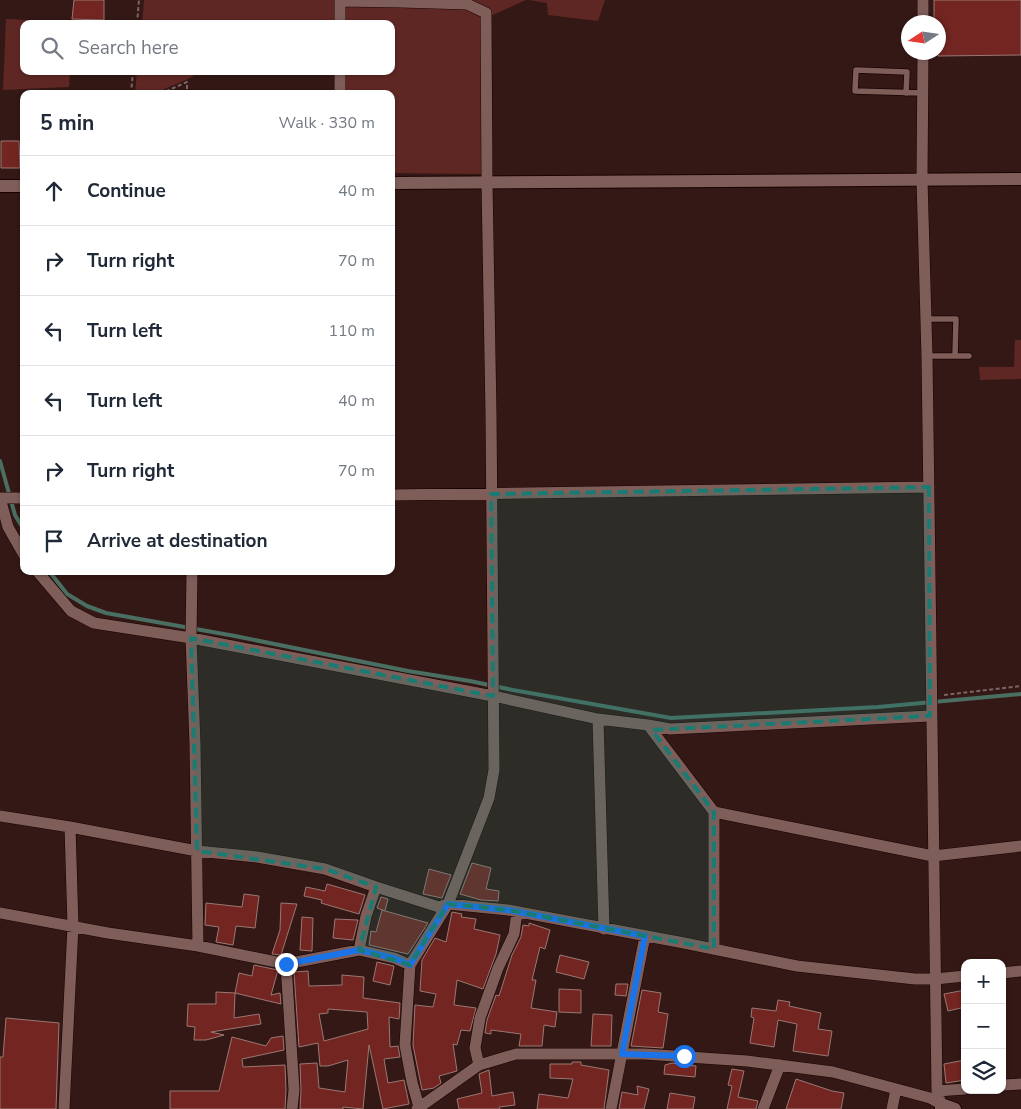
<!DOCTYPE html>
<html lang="en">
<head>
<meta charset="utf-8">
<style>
  :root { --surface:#fff; --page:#f2f2f3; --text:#1f2937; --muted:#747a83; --line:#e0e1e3 }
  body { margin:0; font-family:"Nunito Sans",sans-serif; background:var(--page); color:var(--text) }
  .controls { position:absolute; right:15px; bottom:15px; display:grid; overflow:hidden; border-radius:10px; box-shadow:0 1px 4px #0004 }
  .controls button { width:45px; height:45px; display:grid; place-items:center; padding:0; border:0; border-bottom:1px solid var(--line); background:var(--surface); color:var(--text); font:25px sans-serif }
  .compass { position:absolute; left:901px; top:15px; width:45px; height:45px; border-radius:50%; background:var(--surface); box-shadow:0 1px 4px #0004; rotate:258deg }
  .stop { position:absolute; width:15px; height:15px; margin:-11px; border:4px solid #1a73e8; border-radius:50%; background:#fff }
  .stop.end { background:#1a73e8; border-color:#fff; box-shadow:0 1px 5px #0008 }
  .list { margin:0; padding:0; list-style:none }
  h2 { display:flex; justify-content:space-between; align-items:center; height:65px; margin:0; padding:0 20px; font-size:21px }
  h2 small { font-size:16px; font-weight:400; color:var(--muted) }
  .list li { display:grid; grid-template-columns:32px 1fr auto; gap:15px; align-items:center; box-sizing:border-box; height:70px; padding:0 20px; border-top:1px solid var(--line) }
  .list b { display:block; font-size:19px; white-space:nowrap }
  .list em { font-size:16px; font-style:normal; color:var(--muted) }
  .icon { flex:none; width:28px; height:28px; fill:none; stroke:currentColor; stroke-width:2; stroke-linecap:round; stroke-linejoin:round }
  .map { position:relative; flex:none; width:1021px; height:1109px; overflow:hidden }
  .search { position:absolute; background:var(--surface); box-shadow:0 1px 4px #0004; left:20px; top:20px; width:375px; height:55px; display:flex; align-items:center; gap:12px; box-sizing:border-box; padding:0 18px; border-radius:10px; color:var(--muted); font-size:19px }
  .panel { position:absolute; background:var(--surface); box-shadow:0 1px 4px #0004; left:20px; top:90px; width:375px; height:485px; border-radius:10px }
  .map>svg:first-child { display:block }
</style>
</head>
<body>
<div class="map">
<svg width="1021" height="1109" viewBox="0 0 1021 1109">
  <rect width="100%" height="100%" fill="#331815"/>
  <path fill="#5f2723" d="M 144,0 L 338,0 L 336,24 L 142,24 Z
    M 449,0 L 526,0 L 493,15 L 470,1 Z
    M 529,0 L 605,0 L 598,21 L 548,15 L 547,3 Z
    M 345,5 L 465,8 L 482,16 L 481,174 L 391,173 L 391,94 L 345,94 L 345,71 L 391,71 L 391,24 L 345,24 Z
    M 6,19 L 74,22 L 74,24 L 24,24 L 24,71 L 70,71 L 69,87 L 3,90 Z
    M 137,71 L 200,71 L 190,78 L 153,94 L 135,94 Z
    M 1021,338 L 1021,379 L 980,380 L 979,367 L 1014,367 L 1015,340 L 1021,340 Z"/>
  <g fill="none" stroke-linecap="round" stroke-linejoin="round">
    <path stroke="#4a6e61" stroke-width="4" d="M 0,461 L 15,515 L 24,530
      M 49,571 L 67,594 L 87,606 L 106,613 L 235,636 L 408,671 L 470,681 L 513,690 L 671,718 L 878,707 L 1021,694"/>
  </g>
  <path fill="#722521" stroke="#9a7873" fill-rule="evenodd" d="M 74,0 L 104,0 L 104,20 L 72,19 Z
    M 934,0 L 1021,0 L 1021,55 L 938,56 L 938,22 L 934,22 Z
    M 1,141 L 19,141 L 20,168 L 1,168 Z
    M 472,863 L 491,868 L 486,889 L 499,891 L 498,901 L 481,900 L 460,894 Z
    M 429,869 L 451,875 L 442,898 L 423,894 Z
    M 327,884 L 365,895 L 359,914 L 321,903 L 322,900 L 304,896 L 306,887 L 325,891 Z
    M 244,894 L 259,896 L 255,928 L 236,926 L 233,945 L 216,942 L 219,927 L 205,925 L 206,903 L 242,907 Z
    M 381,897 L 388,899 L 385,911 L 377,908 Z
    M 281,903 L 297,904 L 281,955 L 272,954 L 280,930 Z
    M 382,910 L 428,923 L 408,954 L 369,945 L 371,931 L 376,932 Z
    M 452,912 L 462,914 L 461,917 L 476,919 L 474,929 L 500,935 L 496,954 L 483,989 L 457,980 L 454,1005 L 476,1008 L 470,1031 L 461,1030 L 457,1045 L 453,1044 L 457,1071 L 439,1076 L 441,1083 L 434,1088 L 422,1090 L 413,1045 L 415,1005 L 433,1007 L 436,994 L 420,991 L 422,960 L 435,938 L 446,942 Z
    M 302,917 L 313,918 L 312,951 L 300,950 Z
    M 335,919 L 358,920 L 353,940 L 333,938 Z
    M 529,923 L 550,930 L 545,949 L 540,947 L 532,980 L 536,980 L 531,1008 L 557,1012 L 555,1027 L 544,1025 L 542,1046 L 519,1046 L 521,1034 L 491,1030 L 491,1034 L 485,1033 L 487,1020 L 496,995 L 499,996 L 512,955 L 521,937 L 523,925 L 529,926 Z
    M 560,955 L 589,962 L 584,979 L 556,972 Z
    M 377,962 L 394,966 L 390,985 L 373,981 Z
    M 254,965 L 278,970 L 271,995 L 280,993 L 281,1004 L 235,993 L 239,973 L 252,976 Z
    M 308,971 L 309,986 L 342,985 L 342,975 L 364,977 L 363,998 L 400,1003 L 399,1019 L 389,1017 L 390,1047 L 398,1046 L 400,1057 L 384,1059 L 388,1083 L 404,1080 L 409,1104 L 383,1109 L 369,1045 L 363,1109 L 343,1107 L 343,1109 L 300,1109 L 301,1090 L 300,1064 L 317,1063 L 319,1088 L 345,1092 L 348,1060 L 328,1066 L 320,1066 L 318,1043 L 299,1047 L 294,972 ZM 328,1009 L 367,1012 L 368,1029 L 324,1041 L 319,1014 L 328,1013 Z
    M 616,984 L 628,984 L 626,996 L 615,995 Z
    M 559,989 L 581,990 L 581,1013 L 559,1012 Z
    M 642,990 L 661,993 L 658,1012 L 668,1014 L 663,1048 L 631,1046 Z
    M 965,990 L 965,1007 L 948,1011 L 944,994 Z
    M 216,992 L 235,993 L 234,1018 L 259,1014 L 261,1024 L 211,1032 L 224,1035 L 206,1040 L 194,1040 L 195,1027 L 187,1026 L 188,1004 L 216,1004 Z
    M 778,1000 L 790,1002 L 789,1006 L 821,1013 L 818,1029 L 832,1031 L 828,1056 L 793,1051 L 797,1024 L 778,1020 L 774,1047 L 750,1043 L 754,1018 L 751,1017 L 752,1008 L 776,1011 Z
    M 593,1014 L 612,1015 L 611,1046 L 591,1046 Z
    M 6,1018 L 59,1023 L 56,1109 L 0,1109 L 0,1057 L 3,1057 Z
    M 283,1036 L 284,1050 L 242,1059 L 243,1067 L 285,1065 L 286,1090 L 285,1109 L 170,1109 L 170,1091 L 219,1091 L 232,1037 L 266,1046 L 271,1038 Z
    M 965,1060 L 965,1080 L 946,1083 L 944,1064 Z
    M 572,1062 L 581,1062 L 581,1065 L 609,1070 L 604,1109 L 537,1109 L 539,1094 L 568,1098 L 573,1079 L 550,1078 L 550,1064 L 572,1064 Z
    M 672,1063 L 696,1066 L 695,1077 L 664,1074 L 665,1065 Z
    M 732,1069 L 744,1071 L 738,1097 L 758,1101 L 756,1109 L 727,1109 L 732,1086 L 728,1085 Z
    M 489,1070 L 492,1096 L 513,1092 L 515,1105 L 499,1107 L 500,1109 L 459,1109 L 457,1099 L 482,1093 L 479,1074 Z
    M 796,1079 L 832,1091 L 844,1093 L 841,1109 L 786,1109 Z
    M 637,1086 L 649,1089 L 644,1109 L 619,1109 L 622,1092 L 638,1095 Z
    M 670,1093 L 695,1097 L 693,1109 L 667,1109 Z"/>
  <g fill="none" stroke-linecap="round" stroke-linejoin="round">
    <defs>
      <path id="service" d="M 906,93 L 907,72 L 856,70 L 855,91 L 923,93
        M 926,319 L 956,319 L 955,356
        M 927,356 L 969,356"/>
      <path id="minor" d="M 401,0 L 401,2 L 467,4 L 486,13 L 487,183 L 491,414 L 494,770 L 489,798 L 448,904 L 410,965 L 405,1045 L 412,1082 L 419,1107
        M 923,0 L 923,22
        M 340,24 L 340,1 L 401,2
        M 923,52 L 922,180 L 927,356 L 937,1091 L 941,1104
        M 340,94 L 340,71
        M 391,495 L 929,487
        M 0,498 L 8,527 L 24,555
        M 0,498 L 24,498
        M 37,571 L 71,611 L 94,623 L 191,638 L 493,696 L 598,719
        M 192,571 L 191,638 L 195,744 L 198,946
        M 714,812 L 648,725 L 670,729 L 930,716
        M 0,816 L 70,827
        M 0,913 L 108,933 L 198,946 L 286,964 L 359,950 L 394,958 L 410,965
        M 604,929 L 598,719 L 648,725
        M 714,949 L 714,812 L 933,856 L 1021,846
        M 359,950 L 366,916 L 376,887 L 439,907 L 448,904 L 508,910 L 684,943 L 797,966 L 915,979 L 935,979 L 965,976
        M 286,964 L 294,1090 L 292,1109
        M 1002,973 L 1021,971
        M 479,1065 L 475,1048 L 480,1018 L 498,968 L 514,934 L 517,912
        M 1002,1085 L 1021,1084
        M 937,1091 L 965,1089
        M 64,1109 L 73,926 L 70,827 L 197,851 L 257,857 L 325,869 L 376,887
        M 417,1109 L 479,1065 L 516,1054 L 644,1054 L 747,1061 L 833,1072 L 930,1098 L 941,1104
        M 611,1109 L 645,936
        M 763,1109 L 780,1065
        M 892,1109 L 896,1089"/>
      <path id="tertiary" d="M 391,183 L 1021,179
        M 0,186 L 24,186"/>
      <path id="secondary" d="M 941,1109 L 941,1104 L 955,1109"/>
    </defs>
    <use href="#service" stroke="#190302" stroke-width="7"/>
    <use href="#minor" stroke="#190302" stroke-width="12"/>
    <use href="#tertiary" stroke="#190302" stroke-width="14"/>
    <use href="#secondary" stroke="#190302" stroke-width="14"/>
    <path stroke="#7d6563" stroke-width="2" stroke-dasharray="4 2.5" stroke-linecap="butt" d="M 137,24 L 139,0
      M 131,94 L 133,71
      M 160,94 L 187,82 L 187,94
      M 944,695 L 1021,686"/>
    <use href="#service" stroke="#7f5e5a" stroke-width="5.5"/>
    <use href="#minor" stroke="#7f5e5a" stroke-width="11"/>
    <use href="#tertiary" stroke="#7f5e5a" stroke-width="12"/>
    <use href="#secondary" stroke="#7f5e5a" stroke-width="12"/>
  </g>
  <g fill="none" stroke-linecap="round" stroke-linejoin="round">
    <path stroke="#1a73e8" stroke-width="6" d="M 286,964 L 359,950 L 394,958 L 410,965 L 448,904 L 508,910 L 645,936 L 622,1054 L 684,1056"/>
  </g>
  <path fill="#1a7b73" fill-opacity="0.2" stroke="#1a7b73" stroke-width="4" stroke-dasharray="10 6" stroke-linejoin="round" d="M 929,487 L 930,716 L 652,730 L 714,812 L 714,949 L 508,910 L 448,904 L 410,965 L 359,950 L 376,887 L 325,869 L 197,851 L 191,638 L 493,696 L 491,494 Z"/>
</svg>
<div class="controls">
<button>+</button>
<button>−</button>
<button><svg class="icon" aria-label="layers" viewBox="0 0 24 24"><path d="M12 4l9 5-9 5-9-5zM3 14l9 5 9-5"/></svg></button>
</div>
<svg class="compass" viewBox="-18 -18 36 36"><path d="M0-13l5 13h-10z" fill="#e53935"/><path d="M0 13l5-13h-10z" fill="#747a83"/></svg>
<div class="stop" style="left:684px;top:1056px"></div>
<div class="stop end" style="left:286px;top:964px"></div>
<div class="search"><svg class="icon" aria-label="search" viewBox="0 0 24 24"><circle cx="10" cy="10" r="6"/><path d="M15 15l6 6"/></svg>Search here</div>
<section class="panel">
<h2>5 min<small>Walk · 330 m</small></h2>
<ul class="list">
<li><svg class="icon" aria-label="ahead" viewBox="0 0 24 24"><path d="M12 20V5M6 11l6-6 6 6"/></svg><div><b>Continue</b></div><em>40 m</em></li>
<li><svg class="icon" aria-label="right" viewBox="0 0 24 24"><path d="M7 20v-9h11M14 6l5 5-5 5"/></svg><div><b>Turn right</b></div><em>70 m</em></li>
<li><svg class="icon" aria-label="left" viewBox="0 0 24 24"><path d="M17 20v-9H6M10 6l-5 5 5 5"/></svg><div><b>Turn left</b></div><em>110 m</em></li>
<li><svg class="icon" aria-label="left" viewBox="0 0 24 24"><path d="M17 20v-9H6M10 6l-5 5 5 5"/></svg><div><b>Turn left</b></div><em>40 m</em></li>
<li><svg class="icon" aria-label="right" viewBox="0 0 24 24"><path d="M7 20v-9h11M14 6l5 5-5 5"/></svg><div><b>Turn right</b></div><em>70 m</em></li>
<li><svg class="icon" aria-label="arrive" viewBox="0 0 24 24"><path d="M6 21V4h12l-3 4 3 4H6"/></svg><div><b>Arrive at destination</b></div></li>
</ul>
</section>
</div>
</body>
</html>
